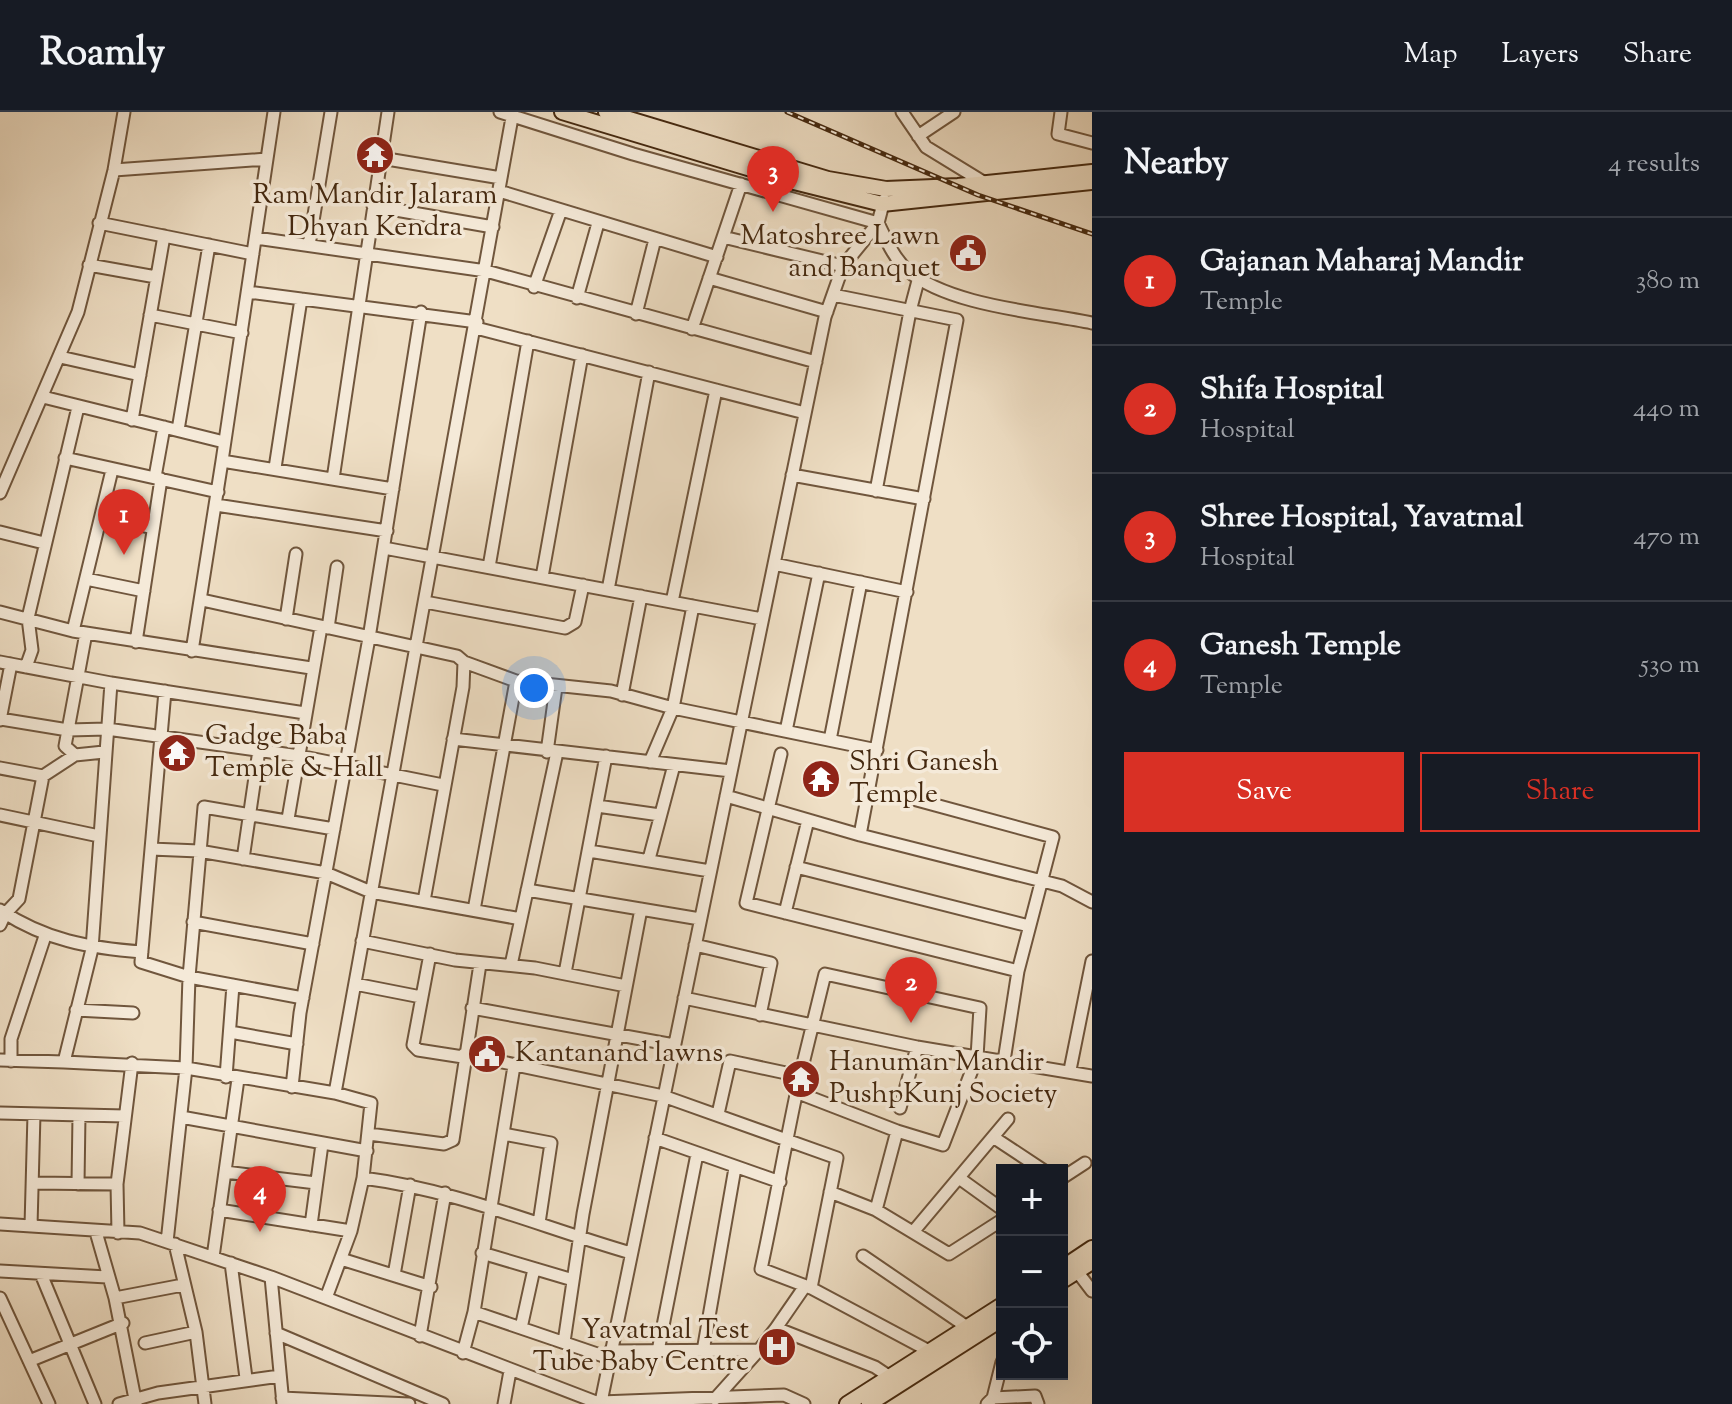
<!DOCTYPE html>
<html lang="en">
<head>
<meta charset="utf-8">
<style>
  :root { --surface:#171b24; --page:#20242c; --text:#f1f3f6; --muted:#9ea1a6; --line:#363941; --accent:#d93025 }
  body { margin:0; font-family:"Sorts Mill Goudy",serif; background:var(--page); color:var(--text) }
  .controls { position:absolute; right:24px; bottom:24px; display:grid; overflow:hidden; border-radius:0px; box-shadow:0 8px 32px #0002 }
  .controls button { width:72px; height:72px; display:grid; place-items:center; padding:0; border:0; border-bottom:2px solid var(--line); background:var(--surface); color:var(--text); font:40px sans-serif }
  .you { position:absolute; left:534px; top:576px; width:28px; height:28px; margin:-20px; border:6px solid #fff; border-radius:50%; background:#1a73e8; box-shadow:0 0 0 12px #1a73e833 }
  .badge { display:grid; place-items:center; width:52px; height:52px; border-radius:50%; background:var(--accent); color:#fff; font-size:26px; font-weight:700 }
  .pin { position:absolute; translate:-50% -66px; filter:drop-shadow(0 2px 4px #0008) }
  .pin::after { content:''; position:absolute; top:42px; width:28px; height:24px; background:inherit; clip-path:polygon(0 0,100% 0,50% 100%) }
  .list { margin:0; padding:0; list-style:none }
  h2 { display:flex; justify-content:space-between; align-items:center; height:104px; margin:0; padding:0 32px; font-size:34px }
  h2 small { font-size:26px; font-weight:400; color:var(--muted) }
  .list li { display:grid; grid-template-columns:52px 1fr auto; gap:24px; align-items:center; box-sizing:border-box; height:128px; padding:0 32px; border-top:2px solid var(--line) }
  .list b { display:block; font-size:30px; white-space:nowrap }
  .list p { margin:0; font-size:26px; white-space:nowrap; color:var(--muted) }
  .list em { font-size:26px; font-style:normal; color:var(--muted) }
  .actions { display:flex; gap:16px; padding:24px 32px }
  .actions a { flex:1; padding:18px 0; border:2px solid var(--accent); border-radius:0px; text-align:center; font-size:28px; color:var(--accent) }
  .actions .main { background:var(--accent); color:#fff }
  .icon { flex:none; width:44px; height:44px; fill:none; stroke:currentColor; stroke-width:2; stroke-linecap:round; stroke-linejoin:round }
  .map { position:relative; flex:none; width:1092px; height:1292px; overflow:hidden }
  header { display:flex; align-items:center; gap:48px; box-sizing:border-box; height:112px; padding:0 40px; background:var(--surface); border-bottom:2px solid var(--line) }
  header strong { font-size:38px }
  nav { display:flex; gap:44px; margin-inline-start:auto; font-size:28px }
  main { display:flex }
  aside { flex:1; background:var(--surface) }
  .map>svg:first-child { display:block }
</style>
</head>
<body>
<header>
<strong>Roamly</strong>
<nav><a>Map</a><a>Layers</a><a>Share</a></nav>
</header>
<main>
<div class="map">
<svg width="1092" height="1292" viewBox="0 0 1092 1292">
  <rect width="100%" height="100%" fill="#efdfc5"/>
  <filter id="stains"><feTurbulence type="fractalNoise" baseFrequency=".0025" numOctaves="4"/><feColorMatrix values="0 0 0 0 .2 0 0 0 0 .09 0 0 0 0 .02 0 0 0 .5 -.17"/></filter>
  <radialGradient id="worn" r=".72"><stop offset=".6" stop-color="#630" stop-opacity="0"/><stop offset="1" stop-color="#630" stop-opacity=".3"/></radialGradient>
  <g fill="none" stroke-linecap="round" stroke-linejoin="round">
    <defs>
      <path id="minor" d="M 274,0 L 222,349 L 393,377
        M 500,0 L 633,42 L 878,111 C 886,127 893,145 907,158 C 949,194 1039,200 1092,211
        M 902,0 L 926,35 L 988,73
        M 1061,0 L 1058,22 L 1092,31
        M 918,24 L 954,0
        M 381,46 L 501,66
        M 114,58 L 267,47
        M 499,79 L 717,145
        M 373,94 L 493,115
        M 99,111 L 253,142
        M 723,125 L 843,154
        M 256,126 L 486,159 L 816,250
        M 309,133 L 331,0
        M 89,153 L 156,165
        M 709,166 L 827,200
        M 534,175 L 561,98
        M 248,180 L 477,210
        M 833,183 L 957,208 L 860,723
        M 577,186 L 598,111
        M 636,202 L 655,127
        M 150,203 L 242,221
        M 476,216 L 805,301
        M 692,217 L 741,72
        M 60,245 L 140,263
        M 43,285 L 224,330
        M 132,308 L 164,124
        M 178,318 L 209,133
        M 65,346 L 218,380
        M 275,356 L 301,187
        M 792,363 L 924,387
        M 155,365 L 164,315
        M 333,367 L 388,0
        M 876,379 L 910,199 L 919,165
        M 0,381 L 78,200 L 114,58 L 124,0
        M 216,393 L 387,419
        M 101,404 L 153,416
        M 0,420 L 44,431
        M 384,436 L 762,507
        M 774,452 L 907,480
        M 489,455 L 528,229
        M 542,465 L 582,243
        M 86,467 L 144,479
        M 608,478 L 649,260
        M 202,488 L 457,544 L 464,550 L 463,575 L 424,789
        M 425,490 L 565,516 L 575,510 L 583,473
        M 672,490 L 716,278
        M 0,500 L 73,519 L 311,556
        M 286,507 L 296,442
        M 328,516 L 337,455
        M 73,519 L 112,358
        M 136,530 L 161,367
        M 192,539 L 222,349
        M 0,550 L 111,571 L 92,837 L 64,950 L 186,956 L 167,1130 L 271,1165 L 601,1292
        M 464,550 L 516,569 L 611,579 L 673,596 L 877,638
        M 26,555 L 32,538 L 28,506 L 78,295
        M 111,571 L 305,601
        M 165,579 L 141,850 L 189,865 L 303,886
        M 622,583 L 641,484
        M 0,607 L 68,618 L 107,617 L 299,644 L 443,673
        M 0,608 L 11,552
        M 786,619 L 819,461
        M 453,627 L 731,659
        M 830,628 L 861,470
        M 547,640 L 556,575
        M 781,642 L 746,791 L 1018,859
        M 75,643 L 104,640
        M 650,650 L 673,596 L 693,494
        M 0,656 L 43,664
        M 726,684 L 860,723 L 1062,774 L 1092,790
        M 902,684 L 1053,725 L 1018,859 L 1004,949
        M 597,694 L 660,703
        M 0,703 L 99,724
        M 288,707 L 321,515
        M 151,737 L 199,739 L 326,761 L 371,780 L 521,807
        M 589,739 L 710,759
        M 243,747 L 259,638
        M 649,747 L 674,653
        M 796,755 L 1029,814
        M 527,778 L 700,807
        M 0,798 C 45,828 89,836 142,840
        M 474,798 L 516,569
        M 785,801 L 808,708
        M 193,810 L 313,832
        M 0,813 L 5,802 L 19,787 L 43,664 L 75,643 L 65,634 L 86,521
        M 362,829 L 455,848 L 535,856 L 626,874
        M 695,833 L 771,851 L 760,903
        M 430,842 L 413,933 L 418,938 L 463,945
        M 511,853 L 557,640
        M 565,861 L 606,644
        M 355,872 L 421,885
        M 684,886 L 917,935 L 1092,964
        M 472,896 L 674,933
        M 76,898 L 133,901
        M 230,920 L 297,932
        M 464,942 L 663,984 L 837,1046 L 811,1176
        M 0,948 L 64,950
        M 11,949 L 11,927 L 45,824
        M 1070,958 L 1092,849
        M 226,965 L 233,873
        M 292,975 L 300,901 L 369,526 L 421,200
        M 796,980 L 897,1019 L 943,1033 L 977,945 L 980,896 L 825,862 L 800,964 C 786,1028 775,1093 761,1157 L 811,1176 L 931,1240
        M 335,981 L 513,0
        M 900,996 L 917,935
        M 0,1001 L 125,1004
        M 718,1002 L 730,949 L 800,964
        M 181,1005 L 367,1039
        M 369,1022 L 444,1032 L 453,1028 L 480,852
        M 503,1022 L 551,1031 L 539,1111
        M 993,1025 L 1043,1058
        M 655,1026 L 780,1070
        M 225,1060 L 316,1071
        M 363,1066 C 456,1078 541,1115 631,1141
        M 959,1066 L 1002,1097
        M 1062,1066 L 1085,1051
        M 34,1071 L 117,1072
        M 78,1072 L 79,1003
        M 830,1080 L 876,1098 L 949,1142 L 1002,1108
        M 219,1098 L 351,1119
        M 876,1098 L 897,1019
        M 0,1112 L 140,1121 L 167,1130
        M 311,1113 L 322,1032
        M 31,1114 L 34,1002
        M 96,1120 L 115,1186 L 183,1173
        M 913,1120 L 1008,1007
        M 118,1121 L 117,1072 L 132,951
        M 175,1132 L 196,1220 L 205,1292
        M 482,1141 L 573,1168
        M 863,1144 L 967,1215
        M 213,1145 L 238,967
        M 341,1147 L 431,1175
        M 231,1151 L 246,1266
        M 1073,1154 L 1092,1179
        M 0,1159 L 107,1165
        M 41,1162 L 95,1292
        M 394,1163 L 410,1073
        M 271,1165 L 283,1292
        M 0,1186 L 49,1292
        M 115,1186 L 136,1292
        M 326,1186 L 351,1119 L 363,1066 L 371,991 L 335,981 L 186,956 L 189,865 L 204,695 L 334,717
        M 474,1200 L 609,1246
        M 521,1216 L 534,1157
        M 776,1216 L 805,1174
        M 276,1221 L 443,1292
        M 420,1224 L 445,1081
        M 564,1230 L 583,1102 L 641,797
        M 145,1231 L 196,1220
        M 610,1239 L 759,1238 L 776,1216 L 875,1255 L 890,1265
        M 658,1239 L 697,1042
        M 703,1239 L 735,1056
        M 463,1241 L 474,1200 L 514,954
        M 29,1249 L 123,1211
        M 282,1286 L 409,1292
        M 993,1286 L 1035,1284 L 1038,1292
        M 715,1287 L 759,1238
        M 119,1292 L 158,1281 L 280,1264
        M 504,1292 L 510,1259
        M 804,1292 L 784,1283 L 601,1290 L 825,205 L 843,154 L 878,111 L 884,88
        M 987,1292 L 993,1286 L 1002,1250"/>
      <path id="major" d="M 562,0 L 794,70 L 882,92 L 1092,70
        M 606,0 L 828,67 L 886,77 L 958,74 L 1092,60
        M 1062,1156 L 1092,1136
        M 1062,1169 L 1092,1150
        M 847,1292 L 1002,1193
        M 869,1292 L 1002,1207"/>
    </defs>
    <use href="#minor" stroke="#70563d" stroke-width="15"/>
    <use href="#major" stroke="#452910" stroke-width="18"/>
    <use href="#minor" stroke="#f5ead9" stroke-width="11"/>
    <use href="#major" stroke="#efdfc5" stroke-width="14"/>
    <defs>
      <path id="rail" d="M 787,0 L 978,83 L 1092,122"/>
    </defs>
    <use href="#rail" stroke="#452910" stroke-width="5"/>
    <use href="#rail" stroke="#f5ead9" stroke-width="2" stroke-dasharray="6" stroke-linecap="butt"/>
  </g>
  <defs>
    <symbol id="temple-disc" viewBox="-11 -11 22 22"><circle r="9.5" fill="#8f2418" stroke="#f5ead9"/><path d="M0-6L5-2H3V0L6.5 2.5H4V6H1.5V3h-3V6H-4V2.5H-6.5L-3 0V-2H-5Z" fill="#fff"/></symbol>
    <symbol id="civic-disc" viewBox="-11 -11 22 22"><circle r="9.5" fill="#8f2418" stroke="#f5ead9"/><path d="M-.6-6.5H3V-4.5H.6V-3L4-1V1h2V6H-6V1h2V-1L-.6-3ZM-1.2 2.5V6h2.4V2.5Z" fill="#fff"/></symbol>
    <symbol id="hospital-disc" viewBox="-11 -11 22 22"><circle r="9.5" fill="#8f2418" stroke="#f5ead9"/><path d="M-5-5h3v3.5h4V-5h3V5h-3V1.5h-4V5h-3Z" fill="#fff"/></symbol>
  </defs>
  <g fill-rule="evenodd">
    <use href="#temple-disc" x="353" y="21" width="44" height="44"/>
    <use href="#civic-disc" x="946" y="119" width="44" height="44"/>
    <use href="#temple-disc" x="155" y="619" width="44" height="44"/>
    <use href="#temple-disc" x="799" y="645" width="44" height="44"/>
    <use href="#civic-disc" x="465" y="920" width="44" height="44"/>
    <use href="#temple-disc" x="779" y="945" width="44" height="44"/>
    <use href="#hospital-disc" x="755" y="1213" width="44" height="44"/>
  </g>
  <g text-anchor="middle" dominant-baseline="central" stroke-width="7" stroke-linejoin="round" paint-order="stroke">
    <g font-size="28" fill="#452910" stroke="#f5ead9" text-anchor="start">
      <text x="375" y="84" text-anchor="middle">Ram Mandir Jalaram<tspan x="375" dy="32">Dhyan Kendra</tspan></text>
      <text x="940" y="125" text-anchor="end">Matoshree Lawn<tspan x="940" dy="32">and Banquet</tspan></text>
      <text x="205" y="625">Gadge Baba<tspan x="205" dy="32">Temple &amp; Hall</tspan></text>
      <text x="849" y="651">Shri Ganesh<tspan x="849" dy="32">Temple</tspan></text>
      <text x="515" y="942">Kantanand lawns</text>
      <text x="829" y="951">Hanuman Mandir<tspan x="829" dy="32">PushpKunj Society</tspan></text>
      <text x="749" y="1219" text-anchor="end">Yavatmal Test<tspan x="749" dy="32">Tube Baby Centre</tspan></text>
    </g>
  </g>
  <rect width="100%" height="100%" filter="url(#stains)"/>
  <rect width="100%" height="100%" fill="url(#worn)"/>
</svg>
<div class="controls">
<button>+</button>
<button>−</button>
<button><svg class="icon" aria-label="locate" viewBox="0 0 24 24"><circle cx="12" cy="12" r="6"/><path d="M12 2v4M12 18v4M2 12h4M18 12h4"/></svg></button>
</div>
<div class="you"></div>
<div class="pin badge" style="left:124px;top:443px">1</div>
<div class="pin badge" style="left:911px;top:911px">2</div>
<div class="pin badge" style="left:773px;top:100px">3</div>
<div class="pin badge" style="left:260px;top:1120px">4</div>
</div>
<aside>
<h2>Nearby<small>4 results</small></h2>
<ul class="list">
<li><span class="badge">1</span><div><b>Gajanan Maharaj Mandir</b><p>Temple</p></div><em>380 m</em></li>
<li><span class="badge">2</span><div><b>Shifa Hospital</b><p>Hospital</p></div><em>440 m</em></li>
<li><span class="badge">3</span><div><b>Shree Hospital, Yavatmal</b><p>Hospital</p></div><em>470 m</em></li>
<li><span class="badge">4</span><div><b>Ganesh Temple</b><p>Temple</p></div><em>530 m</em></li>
</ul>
<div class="actions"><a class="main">Save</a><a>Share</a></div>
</aside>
</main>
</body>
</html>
